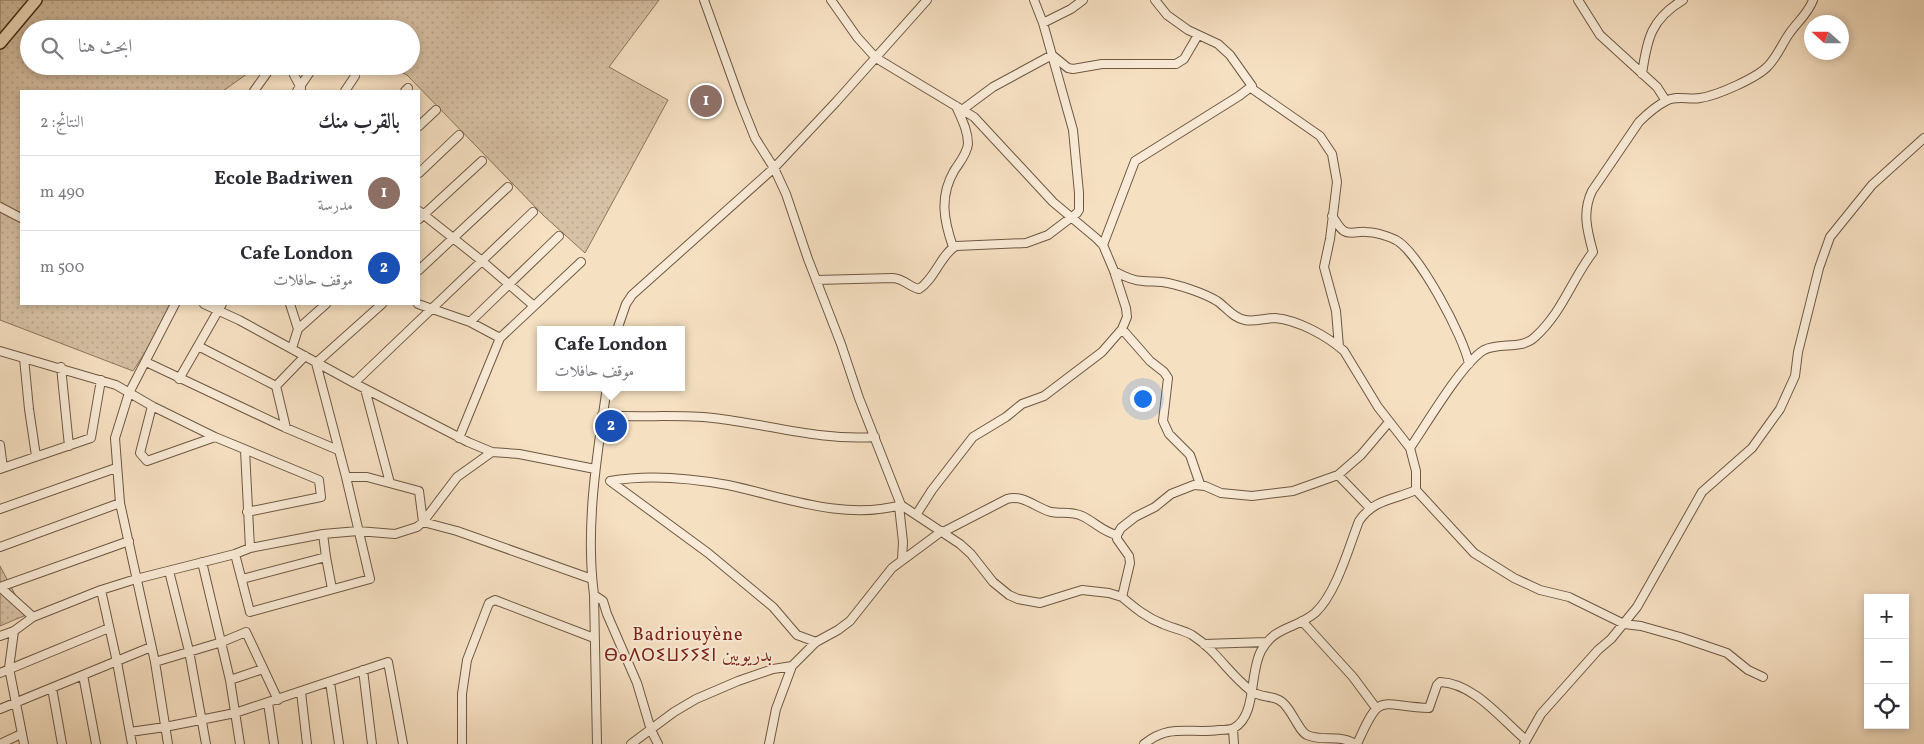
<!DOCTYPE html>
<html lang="ar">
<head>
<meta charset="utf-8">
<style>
  :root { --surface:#fff; --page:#f7f7f7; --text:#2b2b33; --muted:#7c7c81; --line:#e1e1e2; --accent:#db2777 }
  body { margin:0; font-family:Vollkorn,Amiri,"Noto Sans Tifinagh",serif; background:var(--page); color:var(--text); direction:rtl }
  .controls { position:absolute; right:15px; bottom:15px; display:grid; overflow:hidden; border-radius:0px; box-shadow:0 2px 8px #0003 }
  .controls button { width:45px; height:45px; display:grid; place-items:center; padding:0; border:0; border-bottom:1px solid var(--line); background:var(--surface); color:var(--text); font:25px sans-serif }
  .compass { position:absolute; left:1804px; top:15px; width:45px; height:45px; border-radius:50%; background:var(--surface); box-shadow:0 2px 8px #0003; rotate:291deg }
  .you { position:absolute; left:1142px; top:398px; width:18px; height:18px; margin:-12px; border:4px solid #fff; border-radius:50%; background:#1a73e8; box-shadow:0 0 0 8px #1a73e833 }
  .badge { display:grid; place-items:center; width:32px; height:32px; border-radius:50%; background:var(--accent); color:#fff; font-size:16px; font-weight:700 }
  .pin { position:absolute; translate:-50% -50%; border:2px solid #fff; box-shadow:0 1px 5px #0006 }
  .popup { position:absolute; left:537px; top:326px; width:148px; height:65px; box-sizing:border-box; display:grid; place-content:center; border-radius:0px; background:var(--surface); filter:drop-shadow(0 1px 4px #0005); font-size:16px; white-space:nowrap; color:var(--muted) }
  .popup b { font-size:19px; color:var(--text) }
  .popup::after { content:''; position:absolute; left:50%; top:100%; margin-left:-10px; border:10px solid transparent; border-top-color:var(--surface) }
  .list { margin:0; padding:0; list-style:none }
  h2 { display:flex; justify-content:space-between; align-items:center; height:65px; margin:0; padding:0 20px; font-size:21px }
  h2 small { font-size:16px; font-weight:400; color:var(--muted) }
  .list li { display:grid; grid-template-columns:32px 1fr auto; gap:15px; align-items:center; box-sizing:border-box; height:75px; padding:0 20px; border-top:1px solid var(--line) }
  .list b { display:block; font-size:19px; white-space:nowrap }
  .list p { margin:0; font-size:16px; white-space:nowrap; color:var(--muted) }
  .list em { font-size:16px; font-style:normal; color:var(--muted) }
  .icon { flex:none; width:28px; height:28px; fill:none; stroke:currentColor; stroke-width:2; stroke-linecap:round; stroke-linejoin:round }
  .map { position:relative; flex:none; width:1924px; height:744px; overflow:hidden; direction:ltr }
  .search { position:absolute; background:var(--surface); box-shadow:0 2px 8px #0003; left:20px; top:20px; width:400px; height:55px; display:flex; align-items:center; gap:12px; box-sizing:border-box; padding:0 18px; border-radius:28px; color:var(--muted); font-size:19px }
  .panel { position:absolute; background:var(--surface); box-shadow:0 2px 8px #0003; left:20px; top:90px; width:400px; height:215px; border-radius:0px; direction:rtl }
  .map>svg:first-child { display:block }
</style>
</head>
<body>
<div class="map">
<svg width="1924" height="744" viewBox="0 0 1924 744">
  <defs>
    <pattern id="grass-dots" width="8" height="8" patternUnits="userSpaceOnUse" patternTransform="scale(1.25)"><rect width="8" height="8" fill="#d7c1a5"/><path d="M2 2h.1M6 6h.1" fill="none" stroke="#baa68d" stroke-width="1.8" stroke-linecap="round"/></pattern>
  </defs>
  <rect width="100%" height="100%" fill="#f6e0c2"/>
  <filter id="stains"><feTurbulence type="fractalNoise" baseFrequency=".004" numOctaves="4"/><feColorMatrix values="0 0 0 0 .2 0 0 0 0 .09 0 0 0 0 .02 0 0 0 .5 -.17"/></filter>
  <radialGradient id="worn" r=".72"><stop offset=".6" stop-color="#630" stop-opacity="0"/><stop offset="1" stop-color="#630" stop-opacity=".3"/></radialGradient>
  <path fill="url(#grass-dots)" stroke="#8c765e" d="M 0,0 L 659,0 L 609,67 L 668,100 L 585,253 L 544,216 L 407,75 L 389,66 L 411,66 L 411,29 L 29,29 L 29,66 L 258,66 L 223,91 L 21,91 L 21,304 L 169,304 L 174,307 L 133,371 L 0,320 Z
    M 0,566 L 26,615 L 0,626 Z"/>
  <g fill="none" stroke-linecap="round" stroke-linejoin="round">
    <defs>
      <path id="minor" d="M 704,0 L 741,103 L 755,138 L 774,168 L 786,194 L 808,259 L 841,344 L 859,398 L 901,505 L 960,544 L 971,554 L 993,582 L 1009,595 L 1018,599 L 1040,603 L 1082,590 L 1109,593 L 1122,597 L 1130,563 L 1129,556 L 1117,539 L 1117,535 L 1121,528 L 1135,517 L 1155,507 L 1171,494 L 1194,485 L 1205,486 L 1221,493 L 1252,496 L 1293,491 L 1338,475 L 1361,455 L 1389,422
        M 831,0 L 857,37 L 876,58 L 974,117 L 1053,202 L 1096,238 L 1103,245 L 1114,271 L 1126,308 L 1127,317 L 1122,329 L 1102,352 L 1044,396 L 1022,404 L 1006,417 L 973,437 L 932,490 L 916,515
        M 1578,0 L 1600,35 L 1657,87 L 1666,101
        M 1043,23 L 1071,9 L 1083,0
        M 1642,74 C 1647,39 1651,19 1683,0
        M 294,75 L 301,88
        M 1251,88 L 1320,136 L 1332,154 L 1337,182 L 1330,239 L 1324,267 L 1336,311 L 1339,347
        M 254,91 L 269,70
        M 297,91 L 312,69
        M 345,91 L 355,76
        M 405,91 L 408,88
        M 962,110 L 993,87 L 1052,55 L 1068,68 L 1073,69 L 1102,64 L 1176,64 L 1184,59 L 1198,35
        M 419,126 L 436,110
        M 419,173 L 459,135
        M 0,207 L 21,218
        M 419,211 L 482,261 L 534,306
        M 1332,216 C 1336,221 1339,228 1344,231 C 1350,235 1359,231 1366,232 C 1375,232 1388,236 1396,240 C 1419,253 1464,337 1469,364
        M 419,219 L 482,161
        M 1103,245 L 1135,161 L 1239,96 L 1252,86 L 1230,55 L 1218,44 L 1188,30 L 1167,15 L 1155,0
        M 953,247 C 944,221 939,197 954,171 C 959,163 967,154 968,144 C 968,130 961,118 956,106
        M 419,270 L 508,187
        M 1114,271 C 1123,276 1133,281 1143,281 C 1149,282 1156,281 1162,282 C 1177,284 1204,293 1217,301 C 1226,307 1233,318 1245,320 C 1255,322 1265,318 1275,318 C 1298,320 1327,336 1344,351 L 1378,407 L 1410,448 L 1416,471 L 1416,490 L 1474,553 L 1514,578 L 1540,590 L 1569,597 L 1624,624 L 1641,626 L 1680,637 L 1727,653 L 1748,670 L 1763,677
        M 816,280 L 893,278 C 905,279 909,287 919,289 C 935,279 941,254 956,246 L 1026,243 L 1048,235 L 1077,213 L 1079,210 L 1079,193 L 1073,130 L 1043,23 L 1034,0
        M 204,304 L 239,320 L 354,383 L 468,442 L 492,452 L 519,454 L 595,469
        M 290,304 L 298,329 L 292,348
        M 418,304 L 470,322 L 500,338
        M 470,322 L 559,236
        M 298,329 L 326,304
        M 1122,329 L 1150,361 L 1164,372 L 1168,378 L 1163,421 L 1169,434 L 1190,455 L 1200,484
        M 617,330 L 626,304 L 632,295 L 774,168 L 836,102 L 927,0
        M 198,346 L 276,386
        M 0,351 L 116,385 L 152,406 L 215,437 L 319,480 L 321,497 L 247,512
        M 24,358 L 29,409 L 36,456
        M 146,362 L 286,428 L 338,450
        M 61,367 L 69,446
        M 179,379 L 222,304
        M 354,383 L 533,212
        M 365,389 L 390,483
        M 152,406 L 140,453 L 147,461 L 215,437
        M 602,415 C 639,418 677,414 713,418 C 768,424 819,441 875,437
        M 286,428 L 276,386 L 305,356
        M 459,438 L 500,338 L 581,262
        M 0,445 L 3,468
        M 1410,448 C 1426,425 1462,363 1484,350 C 1500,342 1522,350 1535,337 C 1562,313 1572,279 1593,252 C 1587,230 1582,212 1592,191 L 1639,122 C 1647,114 1656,106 1666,101 C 1676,95 1689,100 1700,98 C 1716,96 1757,78 1768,66 C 1777,57 1782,44 1789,34 C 1797,22 1808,14 1813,0
        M 245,450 L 250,548 L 323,534 L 358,531 L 395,534 L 417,527 L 423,522 L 457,477 L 492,452
        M 0,469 L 91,438 L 101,380
        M 1338,475 L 1370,508
        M 346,477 L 367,477 L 419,491 L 423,522 L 457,531 L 592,579
        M 899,506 L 903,542 L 902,559
        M 0,509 L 116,468
        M 943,532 L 1007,499 C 1023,494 1036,508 1051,512 C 1062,514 1071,511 1082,516 C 1095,522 1103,532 1117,535
        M 0,547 L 120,503
        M 250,548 L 235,554 L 250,612 L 370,579 L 346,477 L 316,363 L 382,304
        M 326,557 L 332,589
        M 202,562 L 230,680 L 240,744
        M 169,571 L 189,651 L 206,744
        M 242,579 L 326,557 L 323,534
        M 0,587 L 129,541
        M 0,587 L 33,617
        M 101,590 L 117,662 L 132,744
        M 594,595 L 603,601 L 607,614 L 637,683 L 651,730 L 658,744
        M 1122,597 C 1135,608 1147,618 1163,624 C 1172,628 1183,630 1192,635 C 1217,651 1228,673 1250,690 C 1259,698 1269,695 1279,700 C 1291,706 1298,731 1307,735 C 1322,742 1340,734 1355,744
        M 1302,621 L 1353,677 L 1376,708
        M 14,631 L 9,668 L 24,744
        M 0,636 L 14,631 L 33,617 L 101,590 L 136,579 L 235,554
        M 816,642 L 797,635 L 773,607 L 708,553 L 610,481 C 649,474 690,478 728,485 C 784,497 844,521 901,505
        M 1204,644 L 1266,642
        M 155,662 L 222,642 L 246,632 L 278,700
        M 363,670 L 372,744
        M 0,673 L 109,628
        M 83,675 L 96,744
        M 230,680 L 263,669
        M 330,682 L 339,744
        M 52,688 L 62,744
        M 301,692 L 307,744
        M 268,703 L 274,744
        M 0,709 L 151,647
        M 1233,729 L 1234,744
        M 130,732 L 165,727 L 235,713 L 388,662 L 403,744
        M 0,744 L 21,734
        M 168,744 L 155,662 L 120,503 L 115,438 L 129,393 L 175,304
        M 462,744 L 462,694 L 467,660 L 489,603 L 495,600 L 594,638
        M 597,744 L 594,595 C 585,526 597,455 607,387
        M 631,744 L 674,712 L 696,699 L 738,681 L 773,669 L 792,666 L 816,642 L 838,630 L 850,621 L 892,568 L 942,531
        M 769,744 L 776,709 L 792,666
        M 1144,744 C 1170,723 1189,734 1219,730 C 1224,730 1230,730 1234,728 C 1257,715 1249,673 1261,651 C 1274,626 1296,629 1315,613 C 1336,594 1349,547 1359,521 C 1374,499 1394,500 1416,490
        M 1357,744 C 1381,690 1378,706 1429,708 L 1437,685 L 1440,682 C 1474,683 1502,720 1526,740
        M 1524,744 L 1541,714 L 1598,650 L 1611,639 L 1637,607 L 1702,492 L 1752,448 L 1780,409 L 1795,376 L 1798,352 L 1819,268 L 1830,237 L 1872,185 L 1924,138"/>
      <path id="highway" d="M 0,43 L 36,0"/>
    </defs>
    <use href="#minor" stroke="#6e5842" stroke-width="10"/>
    <use href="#highway" stroke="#402a17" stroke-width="14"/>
    <use href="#minor" stroke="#f9ebd7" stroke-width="8"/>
    <use href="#highway" stroke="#f6e0c2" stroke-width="11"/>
  </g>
  <g text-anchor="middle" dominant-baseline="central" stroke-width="4" stroke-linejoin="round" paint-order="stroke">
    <g font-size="18" letter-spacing="1" fill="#7a1f14" stroke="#f9ebd7">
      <text x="688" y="635">Badriouyène<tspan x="688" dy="21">ⴱⴰⴷⵔⵉⵡⵢⵢⵉⵏ بدريويين</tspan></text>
    </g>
  </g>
  <rect width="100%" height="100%" filter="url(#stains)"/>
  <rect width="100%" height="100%" fill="url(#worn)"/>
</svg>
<div class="controls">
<button>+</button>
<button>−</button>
<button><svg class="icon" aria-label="locate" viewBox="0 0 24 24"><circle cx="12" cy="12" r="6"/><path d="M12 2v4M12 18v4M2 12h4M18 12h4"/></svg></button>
</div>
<svg class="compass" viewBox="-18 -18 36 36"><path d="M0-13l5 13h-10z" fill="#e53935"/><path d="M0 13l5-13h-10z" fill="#7c7c81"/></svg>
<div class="you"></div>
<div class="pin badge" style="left:706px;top:101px;background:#8d6e63">1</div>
<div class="pin badge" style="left:611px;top:426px;background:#1a4fb4">2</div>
<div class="popup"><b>Cafe London</b>موقف حافلات</div>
<div class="search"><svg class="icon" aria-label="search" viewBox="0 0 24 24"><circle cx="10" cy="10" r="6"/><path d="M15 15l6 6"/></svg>ابحث هنا</div>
<section class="panel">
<h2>بالقرب منك<small>النتائج: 2</small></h2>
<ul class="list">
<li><span class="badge" style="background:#8d6e63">1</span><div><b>Ecole Badriwen</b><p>مدرسة</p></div><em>490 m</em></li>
<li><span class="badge" style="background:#1a4fb4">2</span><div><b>Cafe London</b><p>موقف حافلات</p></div><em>500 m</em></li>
</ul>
</section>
</div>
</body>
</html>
